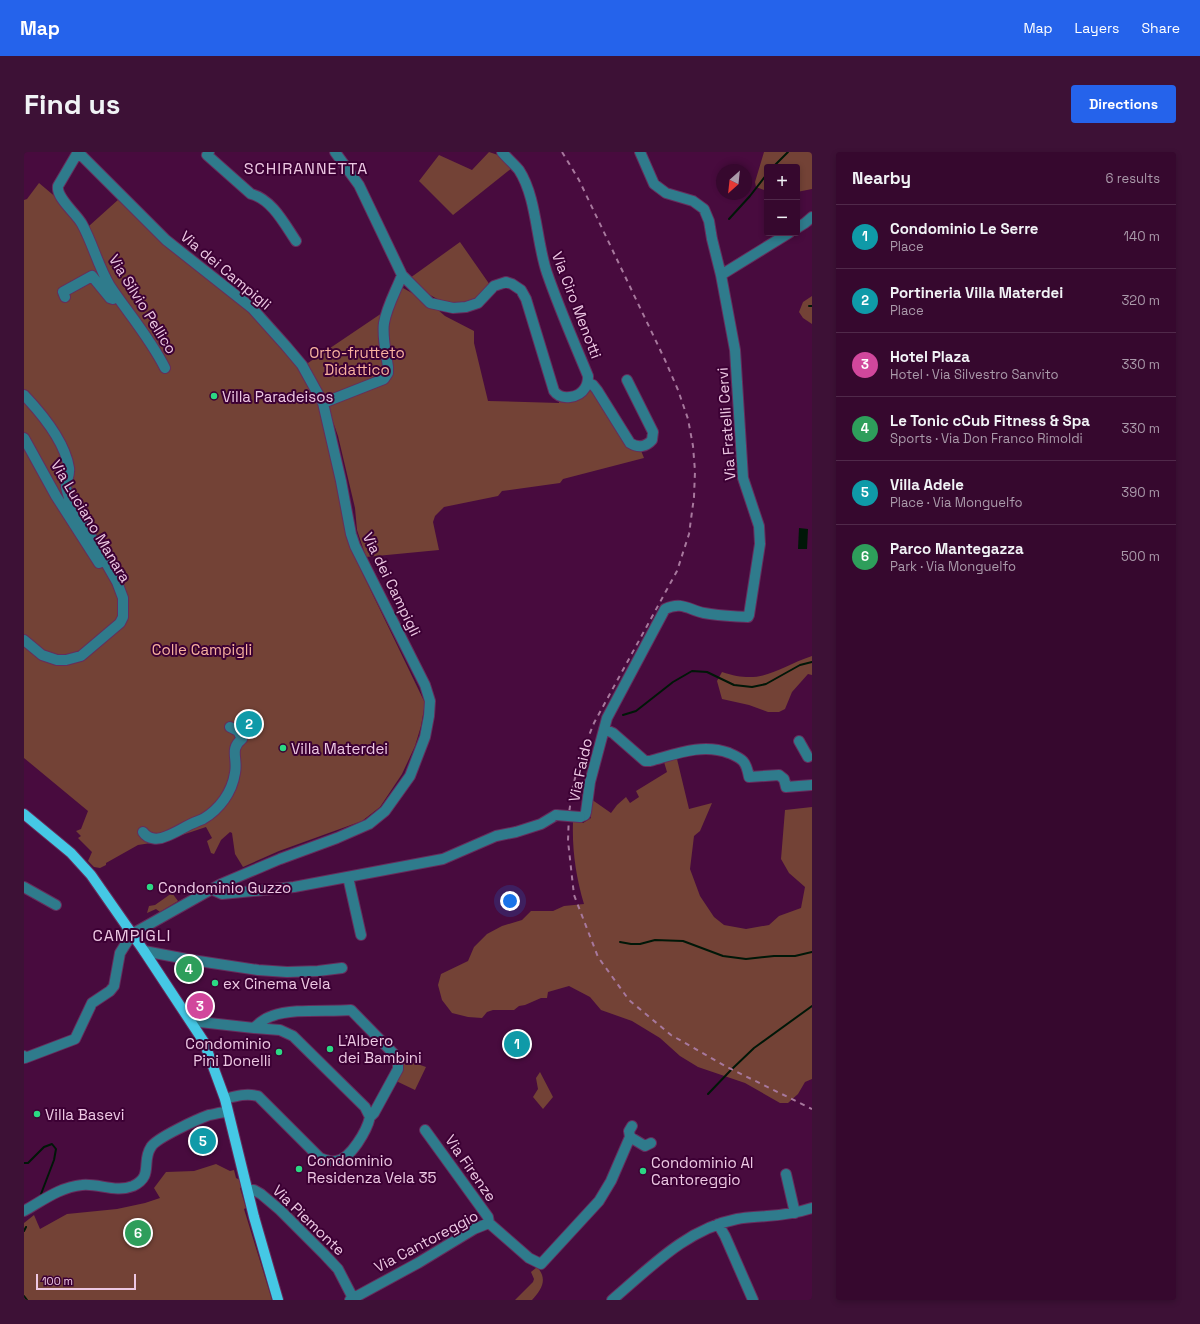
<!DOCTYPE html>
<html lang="en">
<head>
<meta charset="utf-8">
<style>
  :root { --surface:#36082e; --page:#3d1136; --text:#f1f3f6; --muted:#aa9aaa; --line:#50294a; --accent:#2563eb }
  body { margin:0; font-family:"Space Grotesk",sans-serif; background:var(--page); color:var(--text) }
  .controls { position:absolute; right:12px; top:12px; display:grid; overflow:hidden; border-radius:4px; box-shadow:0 2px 6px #0003 }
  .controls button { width:36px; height:36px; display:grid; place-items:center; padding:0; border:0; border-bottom:1px solid var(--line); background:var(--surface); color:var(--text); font:20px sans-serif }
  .compass { position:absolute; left:692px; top:12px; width:36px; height:36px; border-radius:50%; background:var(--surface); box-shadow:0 2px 6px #0003; rotate:207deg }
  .scale { position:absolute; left:12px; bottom:10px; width:100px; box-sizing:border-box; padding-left:4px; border:2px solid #edc8e3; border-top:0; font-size:11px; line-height:14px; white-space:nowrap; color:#edc8e3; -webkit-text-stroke:3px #3c0034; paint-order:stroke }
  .you { position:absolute; left:486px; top:749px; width:14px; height:14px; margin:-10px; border:3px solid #fff; border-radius:50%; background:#1a73e8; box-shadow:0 0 0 6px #1a73e833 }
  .badge { display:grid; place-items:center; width:26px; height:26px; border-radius:50%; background:var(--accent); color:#fff; font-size:13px; font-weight:700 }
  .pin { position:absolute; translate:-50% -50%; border:2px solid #fff; box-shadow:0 1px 4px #0006 }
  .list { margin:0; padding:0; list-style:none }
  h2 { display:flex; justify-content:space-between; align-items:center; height:52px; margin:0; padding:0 16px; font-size:17px }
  h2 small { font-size:13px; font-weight:400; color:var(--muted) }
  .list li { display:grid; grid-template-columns:26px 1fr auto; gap:12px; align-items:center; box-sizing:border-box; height:64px; padding:0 16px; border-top:1px solid var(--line) }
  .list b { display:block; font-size:15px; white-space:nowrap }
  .list p { margin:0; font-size:13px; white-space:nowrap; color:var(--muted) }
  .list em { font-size:13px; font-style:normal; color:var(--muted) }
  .map { position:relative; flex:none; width:788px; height:1148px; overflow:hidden; border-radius:4px }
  header { display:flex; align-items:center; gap:24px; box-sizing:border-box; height:56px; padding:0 20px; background:var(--accent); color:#fff }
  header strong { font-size:19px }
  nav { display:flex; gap:22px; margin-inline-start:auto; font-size:14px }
  .intro { display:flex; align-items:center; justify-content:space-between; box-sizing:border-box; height:96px; padding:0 24px }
  h1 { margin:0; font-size:28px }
  .button { padding:10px 18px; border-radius:4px; background:var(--accent); color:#fff; font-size:14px; font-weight:700 }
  main { display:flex; gap:24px; padding:0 24px }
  aside { flex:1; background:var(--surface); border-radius:4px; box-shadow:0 2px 6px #0003 }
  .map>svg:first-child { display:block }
</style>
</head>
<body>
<header>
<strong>Map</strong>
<nav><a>Map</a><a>Layers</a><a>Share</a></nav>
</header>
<div class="intro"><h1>Find us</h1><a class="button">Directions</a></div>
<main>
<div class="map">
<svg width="788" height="1148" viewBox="0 0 788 1148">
  <rect width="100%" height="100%" fill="#480b3e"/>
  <path fill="#734236" d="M 465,0 L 477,4 L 488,16 L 429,63 L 395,29 L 415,3 L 448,18 Z
    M 740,0 L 788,0 L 788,37 L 773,40 L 773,15 L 743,15 L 743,39 L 732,35 L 731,30 Z
    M 15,31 L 59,68 L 65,74 L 95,47 L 137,90 L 226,157 L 261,195 L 298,254 L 323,385 L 333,410 L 400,549 L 400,557 L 397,574 L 391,594 L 378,622 L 356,655 L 338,669 L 255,699 L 219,715 L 211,702 L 208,681 L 206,680 L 197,688 L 190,702 L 187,701 L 183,689 L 188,686 L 182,675 L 140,689 L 114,693 L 82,711 L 82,713 L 76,716 L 70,715 L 64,709 L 68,700 L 54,686 L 57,684 L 52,679 L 57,677 L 64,659 L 0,606 L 0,48 L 3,47 Z
    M 436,90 L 466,133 C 461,139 455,147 447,149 C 444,150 440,150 438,150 C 413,152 403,142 386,126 Z
    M 379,136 L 406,151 L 421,164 L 450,179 L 450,191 L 464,249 L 535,251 L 535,244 L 542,246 L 564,231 L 606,290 L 616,296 L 620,306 L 539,327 L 536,331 L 478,339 L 474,344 L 420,355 L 411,364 L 409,370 L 415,398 L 342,405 L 333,378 L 331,356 L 314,284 L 303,253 L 363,227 C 363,201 358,154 379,136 Z
    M 788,144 L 788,172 L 779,166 L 775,160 L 779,150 Z
    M 358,161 L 360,219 L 357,226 L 301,250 L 281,213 Z
    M 788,504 L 788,523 L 784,522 L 768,540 L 761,557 L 755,560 L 744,560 L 725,553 L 698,547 L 693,529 L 698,520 C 739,534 752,516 788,504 Z
    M 653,607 L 665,657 L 688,651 L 676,679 L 670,684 L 666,717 L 676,744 L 690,765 L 700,773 L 722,777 L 745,773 L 755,764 L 777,756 L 781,735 L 765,721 L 757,707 L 761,658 L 788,655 L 788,927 L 781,930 L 774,942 L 764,951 L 756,951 L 721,931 L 674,915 L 656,904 L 636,886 L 608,869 L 577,858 L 566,845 L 545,834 L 524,840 L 523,846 L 517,846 L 501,853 L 495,854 L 490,858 L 469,858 L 463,860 L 458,866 L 444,865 L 428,861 L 418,848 L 414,833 L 417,822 L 444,809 L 450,795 L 463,782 L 478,774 L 498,768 L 507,759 L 529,759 L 540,754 L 560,752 C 552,725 548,698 549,670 L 555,669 L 559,671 L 567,666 L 567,647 L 587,661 L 593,653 L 602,645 L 606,651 L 615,645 L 612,639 L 643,620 L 640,610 Z
    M 148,741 L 154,749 L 136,760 L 132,757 L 123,761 L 125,754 L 131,753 Z
    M 376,906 L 402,915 L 391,938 L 370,928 Z
    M 516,920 L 529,945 L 519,957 L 509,945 L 514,937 L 512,926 Z
    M 192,1012 L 206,1019 L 210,1018 L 212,1026 L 216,1028 L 218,1035 L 216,1036 L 222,1056 L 220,1057 L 248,1148 L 0,1148 L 0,1071 L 10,1063 L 16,1077 L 43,1062 L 93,1057 L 121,1051 L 136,1046 L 130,1036 L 142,1020 L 170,1019 Z
    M 513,1115 C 524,1127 518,1137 508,1148 L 491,1148 L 509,1130 L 510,1127 L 507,1120 Z"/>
  <path fill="#001708" d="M 775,376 L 784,377 L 783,397 L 774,397 Z"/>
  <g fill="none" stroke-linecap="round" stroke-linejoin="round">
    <path stroke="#001708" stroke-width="2" d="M 749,15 L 764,0
      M 705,67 L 726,44 L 743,22
      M 785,154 L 788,154
      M 599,563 L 612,559 L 649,530 L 668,519 L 683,520 L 710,533 L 728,535 L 742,532 L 776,513 L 788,510
      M 596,790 L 607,792 L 616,792 L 631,788 L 659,789 L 699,804 L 722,807 L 750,804 L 771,804 L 788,800
      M 684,942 L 707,918 L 730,896 L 788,854
      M 0,1011 L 4,1011 L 20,995 L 28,992 L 32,997 L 30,1008 L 17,1042
      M 0,1079 L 2,1075
      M 0,1144 L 3,1148"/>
    <defs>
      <path id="minor" d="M 54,0 L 34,34 C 32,46 52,61 58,72 C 69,92 74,114 86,134 C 104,161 126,186 141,216
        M 185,0 L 183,3 L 227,42 C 248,47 261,73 272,89
        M 311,0 L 335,33 L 378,123 L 406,151 L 429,156 L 442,155 L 454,151 L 470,134 L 482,130 L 488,132 L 497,138 L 502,147 L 530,239 C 537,249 555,246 561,236 C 564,232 564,229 564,224 C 550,190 535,156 523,121 C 512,89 513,46 495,18 C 490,12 483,6 478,0
        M 616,0 L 630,32 L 642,41 L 669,49 L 680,57 L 685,69 L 688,87 L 697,123 L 765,81
        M 773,76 L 781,71 L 788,65
        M 41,145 L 39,140 L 68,124 L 86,146 L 89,147 L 93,144
        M 564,231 L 569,233 L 573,238 L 606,291 C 614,296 622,295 628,288 L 629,280 L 603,228
        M 0,243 C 18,262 41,290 45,316 C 46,322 43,328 42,334 C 42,337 44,342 45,346 L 93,430 L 99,446 L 99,465 L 96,471 L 57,504 L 42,508 L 33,508 L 18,503 L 0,488
        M 299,251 L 360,227 L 364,221 L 364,215 C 362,201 358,184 360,171 C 363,154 372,139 378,123
        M 0,286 L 32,344 L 75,411
        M 580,577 L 589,581 L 621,609 L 626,609 C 652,602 678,591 705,601 C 719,607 722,609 725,625 L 755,623 L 760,627 L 762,635 L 788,633
        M 775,589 L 784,605
        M 556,665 L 561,663 L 562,660 L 566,630 L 583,566 L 641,457 C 658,449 665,458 680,461 C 695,464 709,464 724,465 L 725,463 L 736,392 L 735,374 L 719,326 L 711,198 L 697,123
        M 119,680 C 124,688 135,688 143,684 C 151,681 157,677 165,673 C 169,671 174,669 179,667 C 196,657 208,640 211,621 C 214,606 205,597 218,587 L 214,579 L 206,575
        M 324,725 L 337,783
        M 0,735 L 32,753
        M 187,737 L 198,742 L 270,735 L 419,707 L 472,684 L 492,680 L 517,672 L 532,663
        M 120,799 L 168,808 L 234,818 L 263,820 L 294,819 L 318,816
        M 167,869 L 230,876 C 235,871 241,866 248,864 C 270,856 304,860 327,858 L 370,902 L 374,908 L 374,917 L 350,961 L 346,965
        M 0,904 L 1,906 L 51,887 L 68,851 L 86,839 L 90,834 L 96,801 L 108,782 L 197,732 L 256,707 L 313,686 L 345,672 L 361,659 L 386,624 L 401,585 L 405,564 L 406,549 L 401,533 L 331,394 L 327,382 L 317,329 L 299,251 L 278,213 L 262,194 L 228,156 L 142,88 L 54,0
        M 201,947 C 212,944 222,941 234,944 L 296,1006 C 301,1008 307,1010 312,1009 C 327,1007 343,978 346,965 L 341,955 L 269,884 L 256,878 L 230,876
        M 401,978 L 464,1065 L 465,1071
        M 606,985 L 621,994 L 627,991
        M 762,1022 L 771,1061
        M 224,1038 L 230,1038 L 237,1042 L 256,1058 L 300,1102 L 314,1117 L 330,1148
        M 0,1059 C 18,1049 36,1035 58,1033 C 74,1031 92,1041 109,1034 C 130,1024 117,1010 127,995 C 132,986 174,967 185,963 C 191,962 197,960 203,960
        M 694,1072 L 701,1084 L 729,1148
        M 326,1148 L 394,1111 L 450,1077 L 465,1071 L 505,1106 L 517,1112 L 575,1049 L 587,1029 L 606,985 L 605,979 L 608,974
        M 588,1148 C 626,1116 662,1077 713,1067 C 723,1065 733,1065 743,1064 C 759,1063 773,1061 788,1056"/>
      <path id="major" d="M 0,662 L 47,701 L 67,723 L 120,799 L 180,890 L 201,947 L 230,1065 L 254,1148"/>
    </defs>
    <use href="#minor" stroke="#662d5c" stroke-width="12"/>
    <use href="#major" stroke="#662d5c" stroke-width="12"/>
    <use href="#minor" stroke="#2f7b8c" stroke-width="10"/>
    <use href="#major" stroke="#45c8e5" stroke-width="10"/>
    <path stroke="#a7789d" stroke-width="2" stroke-dasharray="5 5" stroke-linecap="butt" d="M 538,0 L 555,28 L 641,208 L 654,238 L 664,267 L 669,294 L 671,319 L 670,345 L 665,382 L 653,419 L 570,571 L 557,603 L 549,634 L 545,661 L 544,689 L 550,743 L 574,805 L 605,848 L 647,883 L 703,915 L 788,957"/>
    <defs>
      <path id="minor-bridge" d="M 532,663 L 556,665"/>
    </defs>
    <use href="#minor-bridge" stroke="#662d5c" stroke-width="12" stroke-linecap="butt"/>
    <use href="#minor-bridge" stroke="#2f7b8c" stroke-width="10"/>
  </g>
  <g fill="#2cd884" stroke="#3c0034" stroke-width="1.5">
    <circle cx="190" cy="244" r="4"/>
    <circle cx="259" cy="596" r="4"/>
    <circle cx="126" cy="735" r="4"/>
    <circle cx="191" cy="831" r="4"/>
    <circle cx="306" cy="897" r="4"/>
    <circle cx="255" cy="900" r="4"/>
    <circle cx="13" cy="962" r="4"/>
    <circle cx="275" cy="1017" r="4"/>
    <circle cx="619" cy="1019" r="4"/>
  </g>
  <g text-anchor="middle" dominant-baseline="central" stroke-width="4" stroke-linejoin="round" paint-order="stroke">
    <g font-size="15" fill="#edc8e3" stroke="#3c0034">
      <text transform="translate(202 118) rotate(40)">Via dei Campigli</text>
      <text transform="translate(119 152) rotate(58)">Via Silvio Pellico</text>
      <text transform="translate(553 153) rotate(69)">Via Ciro Menotti</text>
      <text transform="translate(702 272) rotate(-94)">Via Fratelli Cervi</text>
      <text transform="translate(67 369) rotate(59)">Via Luciano Manara</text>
      <text transform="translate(368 432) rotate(64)">Via dei Campigli</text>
      <text transform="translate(556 618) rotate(-78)">Via Faido</text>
      <text transform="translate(447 1016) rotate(55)">Via Firenze</text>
      <text transform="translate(285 1068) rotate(44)">Via Piemonte</text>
      <text transform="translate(402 1089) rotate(-28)">Via Cantoreggio</text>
    </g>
    <g font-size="15" fill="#f8b29f" stroke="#3c0034">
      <text x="333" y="200">Orto-frutteto<tspan x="333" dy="17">Didattico</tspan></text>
      <text x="178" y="497">Colle Campigli</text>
    </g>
    <g font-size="15" fill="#edc8e3" stroke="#3c0034" text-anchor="start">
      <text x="198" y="244">Villa Paradeisos</text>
      <text x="267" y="596">Villa Materdei</text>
      <text x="134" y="735">Condominio Guzzo</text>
      <text x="199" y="831">ex Cinema Vela</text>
      <text x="314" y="888">L'Albero<tspan x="314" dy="17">dei Bambini</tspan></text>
      <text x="247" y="891" text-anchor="end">Condominio<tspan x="247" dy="17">Pini Donelli</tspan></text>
      <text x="21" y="962">Villa Basevi</text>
      <text x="283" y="1008">Condominio<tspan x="283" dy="17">Residenza Vela 35</tspan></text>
      <text x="627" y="1010">Condominio Al<tspan x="627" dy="17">Cantoreggio</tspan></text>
    </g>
    <g font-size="16" letter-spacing="1" fill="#edc8e3" stroke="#3c0034">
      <text x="282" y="16">SCHIRANNETTA</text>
      <text x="108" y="783">CAMPIGLI</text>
    </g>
  </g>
</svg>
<div class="controls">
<button>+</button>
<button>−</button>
</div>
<svg class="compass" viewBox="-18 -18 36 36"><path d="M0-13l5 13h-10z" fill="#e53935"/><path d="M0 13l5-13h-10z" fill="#aa9aaa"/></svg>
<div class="scale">100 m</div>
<div class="you"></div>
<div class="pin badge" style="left:493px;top:892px;background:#0f9aa8">1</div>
<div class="pin badge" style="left:225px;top:572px;background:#0f9aa8">2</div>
<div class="pin badge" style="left:176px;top:854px;background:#d1479c">3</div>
<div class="pin badge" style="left:165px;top:817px;background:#2e9e5b">4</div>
<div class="pin badge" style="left:179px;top:989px;background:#0f9aa8">5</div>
<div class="pin badge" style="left:114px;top:1081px;background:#2e9e5b">6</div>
</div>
<aside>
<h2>Nearby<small>6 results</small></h2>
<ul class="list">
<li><span class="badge" style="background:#0f9aa8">1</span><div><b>Condominio Le Serre</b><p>Place</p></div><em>140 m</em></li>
<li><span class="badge" style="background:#0f9aa8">2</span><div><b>Portineria Villa Materdei</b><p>Place</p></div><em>320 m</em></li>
<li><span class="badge" style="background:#d1479c">3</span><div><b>Hotel Plaza</b><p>Hotel · Via Silvestro Sanvito</p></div><em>330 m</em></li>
<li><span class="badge" style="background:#2e9e5b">4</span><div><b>Le Tonic cCub Fitness &amp; Spa</b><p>Sports · Via Don Franco Rimoldi</p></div><em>330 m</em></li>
<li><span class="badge" style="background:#0f9aa8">5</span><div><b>Villa Adele</b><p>Place · Via Monguelfo</p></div><em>390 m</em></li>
<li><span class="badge" style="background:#2e9e5b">6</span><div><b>Parco Mantegazza</b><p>Park · Via Monguelfo</p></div><em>500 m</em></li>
</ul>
</aside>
</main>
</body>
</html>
